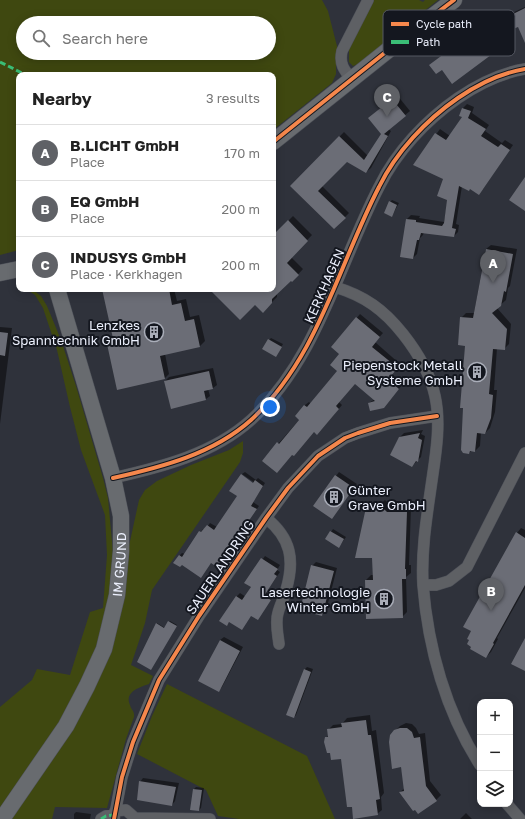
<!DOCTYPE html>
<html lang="en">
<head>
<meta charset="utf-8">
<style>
  :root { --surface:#fff; --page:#f6f6f6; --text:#222; --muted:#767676; --line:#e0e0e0; --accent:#5f6166 }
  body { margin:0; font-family:"Golos Text",sans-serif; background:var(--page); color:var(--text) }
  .controls { position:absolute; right:12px; bottom:12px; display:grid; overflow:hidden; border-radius:8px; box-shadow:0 2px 10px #0003 }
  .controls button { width:36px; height:36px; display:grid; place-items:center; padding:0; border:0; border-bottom:1px solid var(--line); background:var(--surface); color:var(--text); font:20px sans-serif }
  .you { position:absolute; left:270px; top:407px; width:14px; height:14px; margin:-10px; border:3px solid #fff; border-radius:50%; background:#1a73e8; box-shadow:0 0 0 6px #1a73e833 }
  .badge { display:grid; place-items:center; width:26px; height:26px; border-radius:50%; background:var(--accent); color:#fff; font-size:13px; font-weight:700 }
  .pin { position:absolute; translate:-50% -33px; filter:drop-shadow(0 1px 2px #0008) }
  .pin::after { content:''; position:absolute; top:21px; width:14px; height:12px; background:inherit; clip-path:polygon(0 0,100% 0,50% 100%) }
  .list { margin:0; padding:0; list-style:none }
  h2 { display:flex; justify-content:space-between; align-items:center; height:52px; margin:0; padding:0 16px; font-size:17px }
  h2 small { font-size:13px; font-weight:400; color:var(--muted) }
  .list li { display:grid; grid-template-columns:26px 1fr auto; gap:12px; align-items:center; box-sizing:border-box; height:56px; padding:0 16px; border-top:1px solid var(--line) }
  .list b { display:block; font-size:15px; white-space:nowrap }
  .list p { margin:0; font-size:13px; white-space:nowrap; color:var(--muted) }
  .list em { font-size:13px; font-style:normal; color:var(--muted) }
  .icon { flex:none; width:22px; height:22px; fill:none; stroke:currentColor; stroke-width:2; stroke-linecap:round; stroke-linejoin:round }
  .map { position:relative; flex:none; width:525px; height:819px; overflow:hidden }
  .search { position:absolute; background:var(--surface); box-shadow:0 2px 10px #0003; left:16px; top:16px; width:260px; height:44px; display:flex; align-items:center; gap:10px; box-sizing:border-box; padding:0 14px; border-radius:22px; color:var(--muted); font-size:15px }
  .panel { position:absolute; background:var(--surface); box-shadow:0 2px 10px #0003; left:16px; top:72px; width:260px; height:220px; border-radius:8px }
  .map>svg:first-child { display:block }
</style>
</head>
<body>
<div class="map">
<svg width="525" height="819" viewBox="0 0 525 819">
  <rect width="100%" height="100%" fill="#2f323b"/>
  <path fill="#3f4810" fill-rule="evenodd" d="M 0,0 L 322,0 L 328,11 L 338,50 L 336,53 L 336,74 L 332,83 L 273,130 L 273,75 L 19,75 L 19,250 L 0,255 ZM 23,23 L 269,23 L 269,53 L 23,53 Z
    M 374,0 L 419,0 L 423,2 L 425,0 L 438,0 L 358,64 L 353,66 L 349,62 L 349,49 L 353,36 Z
    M 26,289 L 32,289 L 41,296 L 47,306 L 61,340 L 76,386 L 103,478 L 108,498 L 113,553 L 111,595 L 97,648 L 62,720 L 0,812 L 0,707 L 32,680 L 37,669 L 70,675 L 90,612 L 103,608 L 107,555 L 105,515 L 81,450 L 70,407 L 57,350 L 43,308 L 35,295 Z
    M 243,441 L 243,453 L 240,462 L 152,590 L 145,623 L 131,665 L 153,676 L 149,684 C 140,687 124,692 130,705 C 131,710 135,711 134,717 L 126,739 L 107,808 L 55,807 L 52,819 L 9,819 L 90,695 L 127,555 L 139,500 L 145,490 L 157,481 L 191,465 L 229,450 Z
    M 167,684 L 307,756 L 335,819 L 239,819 L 218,816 L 206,790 L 137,754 L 152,716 Z"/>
  <path fill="#0007" d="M 525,7 L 525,40 L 518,26 L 508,17 L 512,13 Z
    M 490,26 L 503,44 L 498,49 L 442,68 L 430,65 L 466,37 L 472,33 L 475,37 Z
    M 397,95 L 410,111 L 388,129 L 391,131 L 371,168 L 366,172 L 347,161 L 322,186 L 349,213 L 334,228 L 291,186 L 344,132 L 368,156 L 383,134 L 374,114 Z
    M 467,104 L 474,107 L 472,113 L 489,125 L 485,131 L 502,143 L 505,140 L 513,145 L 483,189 L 462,186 L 456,224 L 459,225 L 458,232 L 454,236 L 424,232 L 423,235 L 420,238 L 417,254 L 413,258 L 407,219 L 411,215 L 420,216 L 419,218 L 444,222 L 448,199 L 444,178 L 414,165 L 440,129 L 450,136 L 464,116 L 463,108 Z
    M 392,200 L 399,203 L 392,216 L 390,202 Z
    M 293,216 L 312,235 L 291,257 L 303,269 L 292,281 L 291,279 L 277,294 L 277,297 L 263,311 L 255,304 L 211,289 L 273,289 L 273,236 Z
    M 491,245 L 517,249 L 510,286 L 508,288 L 506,300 L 497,308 L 511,324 L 509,344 L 504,349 L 497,348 L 494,390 L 497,390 L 495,412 L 490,428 L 485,433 L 481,432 L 480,446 L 475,451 L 471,451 L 469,453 L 466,345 L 461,318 L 466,313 L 474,313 L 486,249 Z
    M 103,289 L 174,289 L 177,301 L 186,299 L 190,317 L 199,315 L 205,341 L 200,346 L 165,354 L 169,374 L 165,378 L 108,345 L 114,340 Z
    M 360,314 L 383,333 L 375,342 L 400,364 L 391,375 L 402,385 L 387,403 L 369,403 L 375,399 L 355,383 L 339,402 L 342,405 L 321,430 L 314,431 L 292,454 L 263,461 L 300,419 L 296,416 L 305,405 L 309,402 L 311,404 L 338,371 L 341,354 L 333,347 Z
    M 0,327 L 12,328 L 0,424 Z
    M 271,338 L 283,344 L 276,356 L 269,340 Z
    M 213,368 L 217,385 L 213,388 L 208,389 L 210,396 L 206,399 L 172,407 L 165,381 L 169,377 Z
    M 423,430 L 421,434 L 425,436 L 421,457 L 412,466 L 400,437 L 404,433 Z
    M 245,472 L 256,480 L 258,478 L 265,483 L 253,502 L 259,506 L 220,563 L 211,562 L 203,574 L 179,556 L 182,553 L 185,554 L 203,529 L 205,530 L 210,523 L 217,527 L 257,486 L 258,485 L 242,474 Z
    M 339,472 L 357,484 L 332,518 L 336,476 Z
    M 385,500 L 392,507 L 411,507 L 409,565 L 411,565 L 411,573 L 406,577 L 407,612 L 402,617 L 366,580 L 371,575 L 374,575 L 373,557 L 366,512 L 370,507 L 377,507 Z
    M 521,528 L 525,530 L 525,588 L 497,638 L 498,639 L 491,652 L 486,657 L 472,646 L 517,533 Z
    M 333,529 L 346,537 L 341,544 L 331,532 Z
    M 265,556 L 280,565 L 277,570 L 280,572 L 266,592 L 273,597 L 260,615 L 252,615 L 230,621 L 227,625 L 221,621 L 237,596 L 240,593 L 246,597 L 252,587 L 246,582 Z
    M 316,562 L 337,568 L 326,611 L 322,615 L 312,566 Z
    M 170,621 L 177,625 L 151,668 L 156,624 L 157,623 L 165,628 Z
    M 224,637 L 243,647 L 222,687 L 219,691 L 220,640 Z
    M 307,667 L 313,669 L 296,715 L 294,717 L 288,715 L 305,669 Z
    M 370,715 L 372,731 L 376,730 L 384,793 L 381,797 L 382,810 L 377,814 L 353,805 L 342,758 L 326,738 L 329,735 L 328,730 L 333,725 L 342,724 L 347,718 Z
    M 406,723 L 412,724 L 416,728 L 419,734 L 425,733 L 430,781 L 441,795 L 436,800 L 400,792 L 405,788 L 395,731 L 400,726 Z
    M 143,778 L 179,783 L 175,801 L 172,805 L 140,782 Z
    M 196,787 L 204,788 L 201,808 L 199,810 L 194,789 Z
    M 76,812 L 91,814 L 90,819 L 74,819 L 74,814 Z
    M 466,813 L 472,819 L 460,819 Z"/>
  <path fill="#6b6d76" d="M 525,8 L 525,43 L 518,27 L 513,29 L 507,17 Z
    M 485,30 L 499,49 L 452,84 L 442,70 L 436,74 L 429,65 L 460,42 L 467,37 L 470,41 Z
    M 392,99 L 406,116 L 384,134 L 388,136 L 366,173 L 347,162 L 318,191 L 346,218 L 334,229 L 290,186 L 339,136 L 364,160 L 381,134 L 368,118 Z
    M 462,108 L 471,111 L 468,118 L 486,129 L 481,136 L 498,147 L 501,144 L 510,150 L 479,195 L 470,189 L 469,191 L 459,186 L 452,228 L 456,229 L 454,237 L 421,233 L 419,240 L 417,240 L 413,259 L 400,257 L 406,219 L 416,220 L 416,222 L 442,226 L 444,223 L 447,200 L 437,196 L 443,179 L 413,165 L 435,133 L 446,140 L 462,117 L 459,116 Z
    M 525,177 L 525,211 L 509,200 Z
    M 389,201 L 397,205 L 392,217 L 384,213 Z
    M 288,220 L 308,241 L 287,263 L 299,275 L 292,282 L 291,281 L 272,299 L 272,303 L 263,313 L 255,305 L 240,320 L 209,289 L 273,289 L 273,235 Z
    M 486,249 L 513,254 L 506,292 L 504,291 L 501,306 L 492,313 L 507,329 L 505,350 L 493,349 L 489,394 L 493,395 L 491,418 L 485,434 L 477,433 L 475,452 L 470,451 L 469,454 L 463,453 L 461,450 L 463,408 L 460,408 L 465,346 L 458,345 L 460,317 L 473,318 Z
    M 102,289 L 169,289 L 172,305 L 181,303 L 185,321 L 194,319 L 200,347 L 160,356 L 165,379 L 117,390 L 107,344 L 114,343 Z
    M 356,317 L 380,337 L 372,347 L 398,368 L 388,379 L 399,389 L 384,408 L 370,411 L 368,403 L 375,401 L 355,384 L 336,406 L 339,409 L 333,416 L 317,435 L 314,432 L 294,456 L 292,455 L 277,473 L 262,461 L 277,442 L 279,444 L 299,420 L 295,416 L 304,405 L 307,407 L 337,371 L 330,365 L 339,354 L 331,347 Z
    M 0,332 L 8,333 L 5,356 L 0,355 Z
    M 268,339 L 282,347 L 276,357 L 262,349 Z
    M 209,371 L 213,389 L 204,391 L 206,400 L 171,409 L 164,381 Z
    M 420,433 L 418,438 L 422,440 L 418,462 L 416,461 L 412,467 L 390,455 L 399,437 Z
    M 241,474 L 253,483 L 255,480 L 263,486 L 251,506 L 257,509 L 217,567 L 211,563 L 201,578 L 182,565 L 180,567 L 173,563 L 179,555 L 182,557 L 199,531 L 201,532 L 207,525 L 214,530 L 237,496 L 229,491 Z
    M 335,475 L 354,488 L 332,519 L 313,506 Z
    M 379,504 L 387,512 L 407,512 L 405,569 L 406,569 L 406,579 L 402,579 L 403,618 L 366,619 L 365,580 L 373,580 L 372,558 L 355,558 L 365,512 L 371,512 Z
    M 330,531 L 344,539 L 339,548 L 325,539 Z
    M 516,532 L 525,538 L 525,585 L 493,643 L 494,644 L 486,658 L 470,649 L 471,647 L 467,644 L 469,640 L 467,639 L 471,631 L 463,627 Z
    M 261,558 L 278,569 L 274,574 L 277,576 L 264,596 L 271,600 L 258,620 L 251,616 L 242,630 L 229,622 L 227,626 L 219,621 L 236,596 L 242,600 L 251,587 L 244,583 Z
    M 311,565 L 334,571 L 322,616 L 300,610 Z
    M 168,621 L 177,626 L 151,670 L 137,662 L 156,623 L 164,628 Z
    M 525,638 L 525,671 L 511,664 Z
    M 220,640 L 240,651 L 219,692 L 198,681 Z
    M 304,669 L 311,672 L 294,718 L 286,715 Z
    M 366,720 L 368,735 L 371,735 L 380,799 L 376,800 L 378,815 L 353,819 L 352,807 L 347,807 L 341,759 L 331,760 L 330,753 L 327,753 L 324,742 L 325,737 L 328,737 L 327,729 L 342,727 L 341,723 Z
    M 400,728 L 407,728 L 412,732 L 414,738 L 420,737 L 426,786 L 437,801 L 418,814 L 415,810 L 413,811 L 399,792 L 404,791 L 401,767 L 392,769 L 389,742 L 390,735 L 394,730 Z
    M 139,781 L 176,787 L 172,806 L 137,800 Z
    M 193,789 L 202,790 L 199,811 L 190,810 Z"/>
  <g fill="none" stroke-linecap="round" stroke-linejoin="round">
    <defs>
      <path id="street" d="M 352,80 C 344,70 339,64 342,51 L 368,0
        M 335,287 C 365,296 384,310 403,334 C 418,353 430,373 435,396 C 441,423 436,453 432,480 C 427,515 421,550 423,585 C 428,648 446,712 480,765
        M 113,478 C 162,467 213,454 251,420 C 318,358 338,266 379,187 C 396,152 426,120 458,98 C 477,85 501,73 525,69
        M 266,518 C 291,538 295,560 286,590 C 284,598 280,605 278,613 C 275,622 278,635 279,644
        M 423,585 L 436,585 L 449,581 L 467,567 L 525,453
        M 507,804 L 520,819
        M 115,811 L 126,810 L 135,818 L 210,819
        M 101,819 L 106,816 L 114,815
        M 114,819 L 122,777 L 133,742 L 159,680 L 199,616 L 266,518 L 288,488 L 318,456 L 345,438 L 358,433 L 390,423 L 437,416"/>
      <g id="secondary">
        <path d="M 273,142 L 392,47 L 454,0"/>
        <path d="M 0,273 L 19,269"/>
        <path id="s1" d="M 2,819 L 66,726 L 87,686 L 104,649 L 117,595 L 121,551 L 121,516 L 113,478 L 57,289"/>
      </g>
    </defs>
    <use href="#street" stroke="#4e5159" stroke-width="12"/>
    <use href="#secondary" stroke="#4e5159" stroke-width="17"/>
    <use href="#street" stroke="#5e6064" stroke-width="11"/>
    <use href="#secondary" stroke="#686b6f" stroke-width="16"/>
    <path stroke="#3abd76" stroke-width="3" stroke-dasharray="6 3" stroke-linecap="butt" d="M 0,62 L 26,75
      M 101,819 L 106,816 L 114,815"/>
    <defs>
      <path id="cycleway" d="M 273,142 L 392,47 L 454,0
        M 113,478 C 162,467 213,454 251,420 C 318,358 338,266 379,187 C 396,152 426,120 458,98 C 477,85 501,73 525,69
        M 114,819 L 122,777 L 133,742 L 159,680 L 199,616 L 266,518 L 288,488 L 318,456 L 345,438 L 358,433 L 390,423 L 437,416"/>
    </defs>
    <use href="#cycleway" stroke="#14171f" stroke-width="6"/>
    <use href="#cycleway" stroke="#f5874c" stroke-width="4"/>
  </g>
  <defs>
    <symbol id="building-ring" viewBox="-11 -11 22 22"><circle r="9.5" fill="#14171f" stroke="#aaaeb9" stroke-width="1.5"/><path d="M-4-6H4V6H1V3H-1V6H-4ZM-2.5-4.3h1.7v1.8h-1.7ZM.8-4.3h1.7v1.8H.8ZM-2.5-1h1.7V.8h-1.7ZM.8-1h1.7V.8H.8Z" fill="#aaaeb9"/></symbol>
  </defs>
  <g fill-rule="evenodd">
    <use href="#building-ring" x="143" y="321" width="22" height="22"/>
    <use href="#building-ring" x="466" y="361" width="22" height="22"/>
    <use href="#building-ring" x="323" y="486" width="22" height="22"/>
    <use href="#building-ring" x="373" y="588" width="22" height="22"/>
  </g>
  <g text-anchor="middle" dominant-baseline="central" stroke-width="4" stroke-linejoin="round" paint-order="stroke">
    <g font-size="13" fill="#ecf0fd" stroke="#14171f">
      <text transform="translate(324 286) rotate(-66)">KERKHAGEN</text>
      <text stroke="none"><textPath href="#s1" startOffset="285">IM GRUND</textPath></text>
      <text transform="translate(220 567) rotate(-56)">SAUERLANDRING</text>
    </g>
    <g font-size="13" fill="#ecf0fd" stroke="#14171f" text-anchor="end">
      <text x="140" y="325">Lenzkes<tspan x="140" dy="15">Spanntechnik GmbH</tspan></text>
      <text x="463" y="365">Piepenstock Metall<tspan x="463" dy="15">Systeme GmbH</tspan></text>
      <text x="348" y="490" text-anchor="start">Günter<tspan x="348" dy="15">Grave GmbH</tspan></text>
      <text x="370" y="592">Lasertechnologie<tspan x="370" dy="15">Winter GmbH</tspan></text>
    </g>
  </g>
  <rect x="383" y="10" width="132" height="46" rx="6" fill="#14171f" stroke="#555862" stroke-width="1"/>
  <rect x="391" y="22" width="18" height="4" fill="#f5874c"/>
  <rect x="391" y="40" width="18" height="4" fill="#3abd76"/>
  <g font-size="11" fill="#ecf0fd">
    <text x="416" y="28">Cycle path</text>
    <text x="416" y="46">Path</text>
  </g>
</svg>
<div class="controls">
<button>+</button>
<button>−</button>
<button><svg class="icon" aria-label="layers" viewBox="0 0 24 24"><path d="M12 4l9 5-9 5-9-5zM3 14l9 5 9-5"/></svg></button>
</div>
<div class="you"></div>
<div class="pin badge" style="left:493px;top:283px">A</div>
<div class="pin badge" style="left:491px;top:611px">B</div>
<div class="pin badge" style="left:387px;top:117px">C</div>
<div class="search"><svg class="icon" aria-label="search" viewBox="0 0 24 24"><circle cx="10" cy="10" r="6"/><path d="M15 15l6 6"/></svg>Search here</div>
<section class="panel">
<h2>Nearby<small>3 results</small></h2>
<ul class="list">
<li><span class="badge">A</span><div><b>B.LICHT GmbH</b><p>Place</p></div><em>170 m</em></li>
<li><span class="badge">B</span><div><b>EQ GmbH</b><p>Place</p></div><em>200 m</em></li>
<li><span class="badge">C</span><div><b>INDUSYS GmbH</b><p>Place · Kerkhagen</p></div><em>200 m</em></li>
</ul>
</section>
</div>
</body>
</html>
